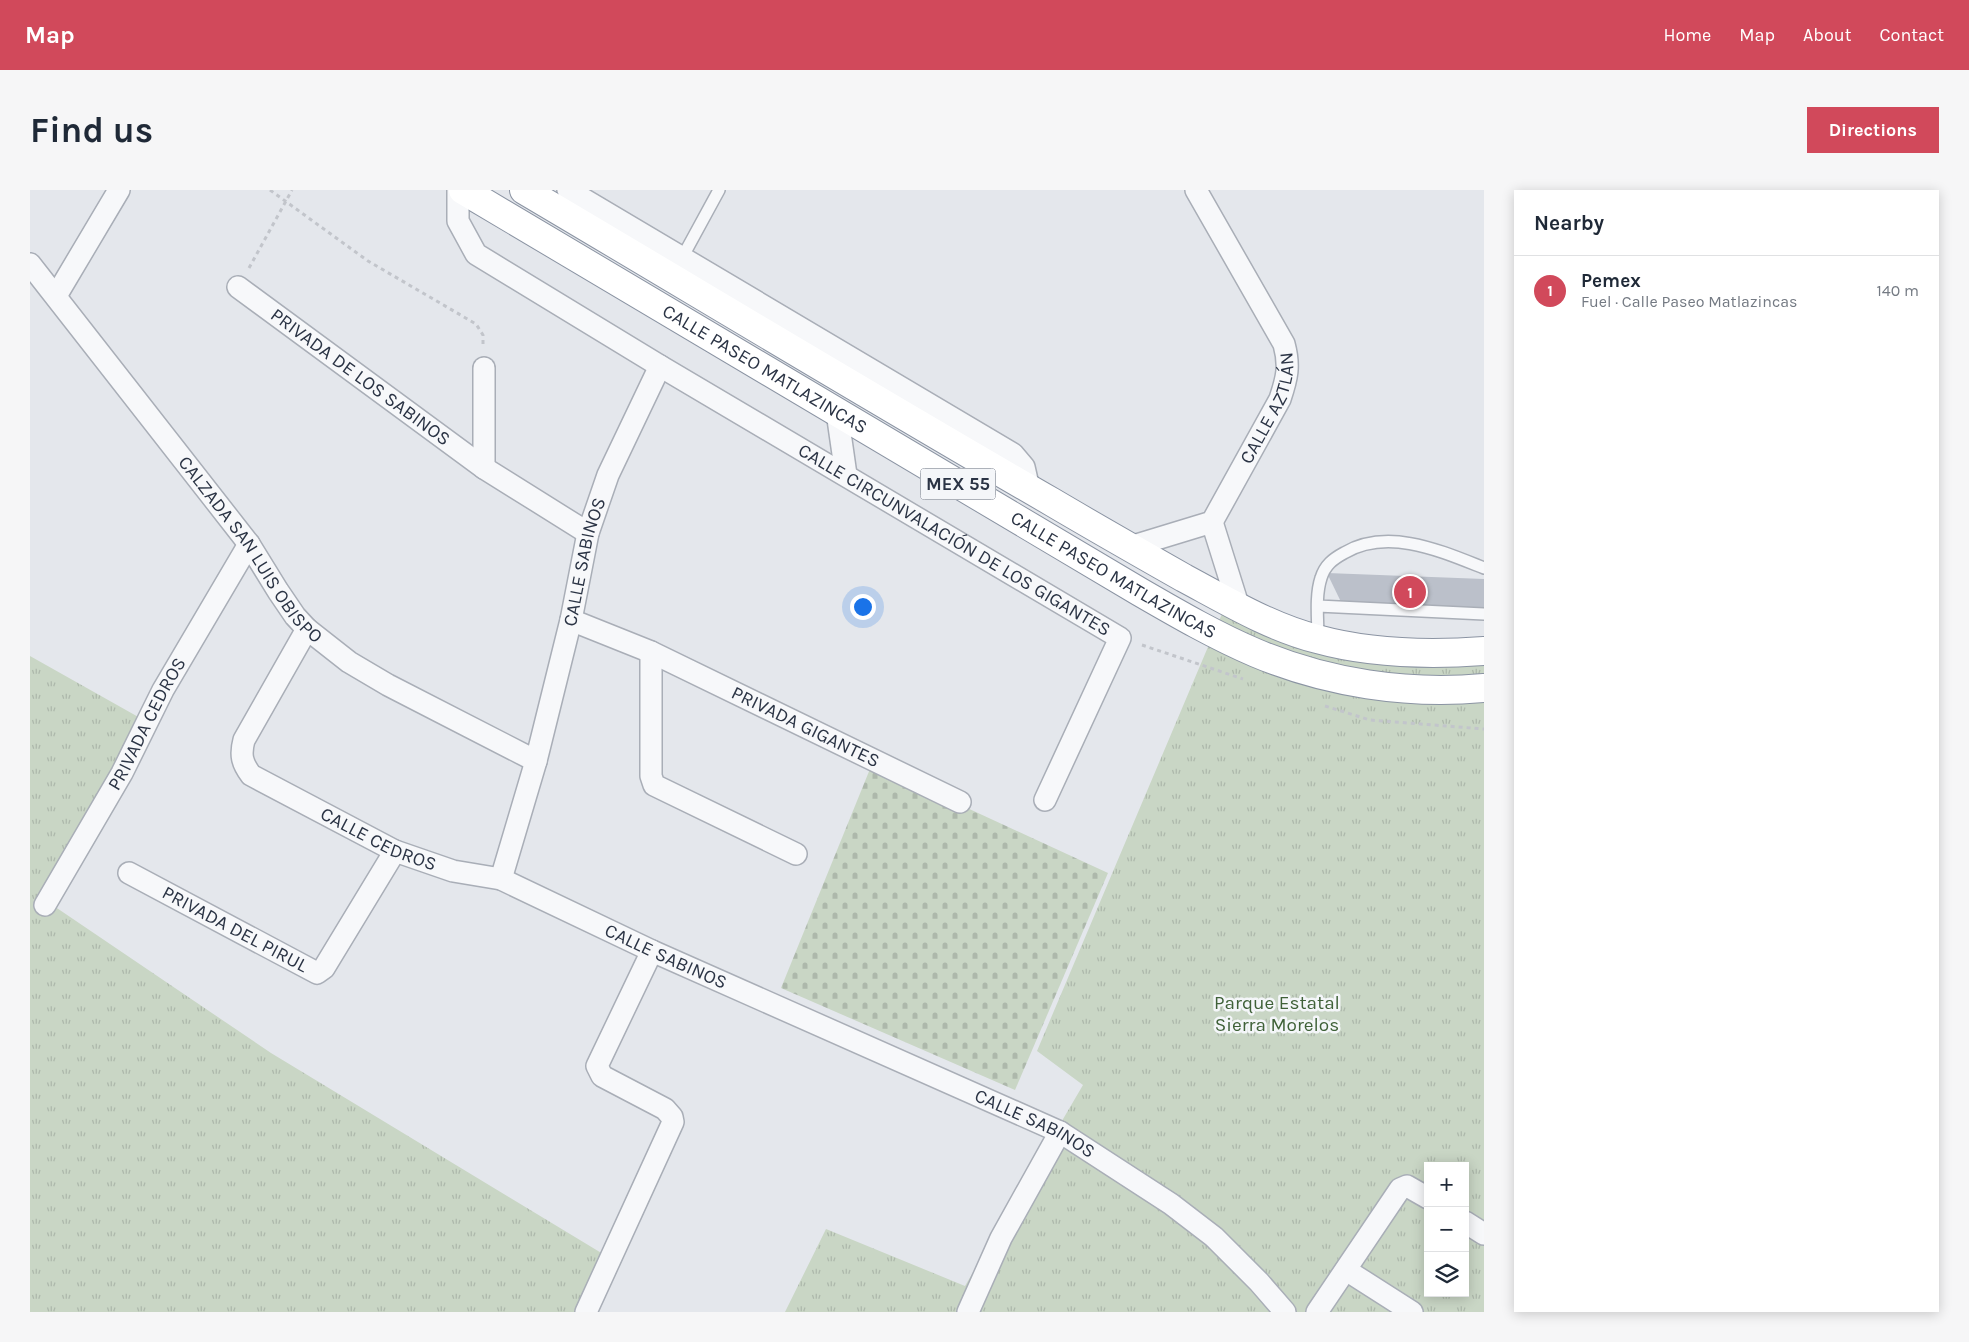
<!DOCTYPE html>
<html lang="en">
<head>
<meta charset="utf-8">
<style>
  :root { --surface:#fff; --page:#f6f6f7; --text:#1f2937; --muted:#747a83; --line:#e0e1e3; --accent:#d1495b }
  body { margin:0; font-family:Karla,sans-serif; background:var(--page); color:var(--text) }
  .controls { position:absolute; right:15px; bottom:15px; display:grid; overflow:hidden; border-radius:0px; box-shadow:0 2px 12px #0003 }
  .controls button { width:45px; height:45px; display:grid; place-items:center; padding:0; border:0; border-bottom:1px solid var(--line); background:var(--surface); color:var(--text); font:25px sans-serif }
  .you { position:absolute; left:832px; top:416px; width:18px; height:18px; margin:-12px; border:4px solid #fff; border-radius:50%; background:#1a73e8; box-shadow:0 0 0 8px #1a73e833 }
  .badge { display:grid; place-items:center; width:32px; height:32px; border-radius:50%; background:var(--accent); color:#fff; font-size:16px; font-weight:700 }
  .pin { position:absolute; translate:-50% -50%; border:2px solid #fff; box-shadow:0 1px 5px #0006 }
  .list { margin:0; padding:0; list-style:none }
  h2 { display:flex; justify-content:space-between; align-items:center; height:65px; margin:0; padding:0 20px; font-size:21px }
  h2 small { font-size:16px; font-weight:400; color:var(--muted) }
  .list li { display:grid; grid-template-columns:32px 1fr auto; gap:15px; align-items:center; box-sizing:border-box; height:70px; padding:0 20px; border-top:1px solid var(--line) }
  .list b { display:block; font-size:19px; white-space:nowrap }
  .list p { margin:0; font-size:16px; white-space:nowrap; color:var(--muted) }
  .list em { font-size:16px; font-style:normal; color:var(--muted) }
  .icon { flex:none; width:28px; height:28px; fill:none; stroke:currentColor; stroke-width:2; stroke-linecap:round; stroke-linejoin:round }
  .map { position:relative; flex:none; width:1454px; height:1122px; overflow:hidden; border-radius:0px }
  header { display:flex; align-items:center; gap:30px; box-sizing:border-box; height:70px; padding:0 25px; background:var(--accent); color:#fff }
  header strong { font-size:24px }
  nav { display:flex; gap:28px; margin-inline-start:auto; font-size:18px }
  .intro { display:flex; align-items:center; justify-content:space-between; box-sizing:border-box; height:120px; padding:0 30px }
  h1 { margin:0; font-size:35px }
  .button { padding:12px 22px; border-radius:0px; background:var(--accent); color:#fff; font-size:18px; font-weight:700 }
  main { display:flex; gap:30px; padding:0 30px }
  aside { flex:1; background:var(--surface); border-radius:0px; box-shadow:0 2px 12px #0003 }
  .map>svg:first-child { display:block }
</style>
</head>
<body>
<header>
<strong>Map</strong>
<nav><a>Home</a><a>Map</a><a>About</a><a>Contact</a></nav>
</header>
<div class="intro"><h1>Find us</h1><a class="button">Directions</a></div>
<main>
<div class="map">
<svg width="1454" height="1122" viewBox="0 0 1454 1122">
  <defs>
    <pattern id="grass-tufts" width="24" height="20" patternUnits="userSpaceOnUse" patternTransform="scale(1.25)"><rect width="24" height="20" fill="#c9d6c5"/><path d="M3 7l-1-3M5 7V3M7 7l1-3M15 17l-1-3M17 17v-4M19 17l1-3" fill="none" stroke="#adb8ab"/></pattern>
    <pattern id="cemetery-stones" width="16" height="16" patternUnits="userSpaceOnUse" patternTransform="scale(1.25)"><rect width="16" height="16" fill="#c9d6c5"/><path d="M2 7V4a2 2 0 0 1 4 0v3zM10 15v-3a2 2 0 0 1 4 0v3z" fill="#adb8ab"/></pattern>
  </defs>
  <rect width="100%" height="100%" fill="#e4e7ec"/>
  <path fill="url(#grass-tufts)" fill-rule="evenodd" d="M 1197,412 L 1298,453 L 1454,464 L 1454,1122 L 755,1122 L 796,1039 L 935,1096 L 1053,895 L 1007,861 ZM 1398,976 L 1435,976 L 1435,1103 L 1398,1103 Z
    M 0,466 L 119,533 L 15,710 L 241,863 L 578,1067 L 552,1122 L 0,1122 Z"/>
  <path fill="url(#cemetery-stones)" d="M 842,574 L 1078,683 L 985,900 L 751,798 Z"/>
  <path fill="#bbc0ca" d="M 1297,383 L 1454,389 L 1454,420 L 1312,414 Z"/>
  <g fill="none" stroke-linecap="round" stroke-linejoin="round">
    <defs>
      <path id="service" d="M 652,68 L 689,0
        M 1288,416 L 1454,424
        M 1288,449 C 1288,430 1285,406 1291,388 C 1295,375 1303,369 1314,363 C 1358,337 1411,361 1454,378"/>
      <g id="minor">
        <path id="s1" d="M 428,0 L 428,31 L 446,64 L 630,176 L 1090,448 L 1015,610"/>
        <path d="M 538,0 L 983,264 L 994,277 L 999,299"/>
        <path id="s2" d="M 0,74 L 219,354 L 248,401 L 265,426 L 277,439 L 319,472 L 358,495 L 506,571"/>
        <path id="s3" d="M 208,97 L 454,278 L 558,343"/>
        <path d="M 26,106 L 89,0"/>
        <path d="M 454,178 L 454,278"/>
        <path d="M 807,222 L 816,285"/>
        <path d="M 1182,332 L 1209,418"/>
        <path id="s4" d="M 1100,357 L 1182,332 L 1250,209 C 1257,188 1260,176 1254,154 L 1166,0"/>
        <path id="s5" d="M 541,430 L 621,462 L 930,612"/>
        <path id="s6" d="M 277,439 L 214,550 C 210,565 212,573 221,585 L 365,661 L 423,681 L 471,689 L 622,761 L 1030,942 L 1141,1014 L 1184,1047 L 1229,1092 L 1255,1122"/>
        <path d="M 621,462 L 621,586 L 624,595 L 766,664"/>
        <path id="s7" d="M 99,683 L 287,783 L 294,778 L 365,661"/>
        <path id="s8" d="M 471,689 L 506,571 L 541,430 L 558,343 L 578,285 L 630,176"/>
        <path id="s9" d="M 15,715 L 92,583 L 133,500 L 219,354"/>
        <path d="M 1435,1032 L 1454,1044"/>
        <path d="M 1316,1080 L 1382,1122"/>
        <path d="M 556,1122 L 643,932 L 642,927 L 635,919 L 572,886 L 567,876 L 622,761"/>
        <path d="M 938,1122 L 971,1048 L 1030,942"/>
        <path d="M 1287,1122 L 1370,999 L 1377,996 L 1398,1008"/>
      </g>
      <g id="trunk">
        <path id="s10" d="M 433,0 L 1110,402 C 1148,424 1186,446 1226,463 C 1297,493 1377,505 1454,498"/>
        <path d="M 494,0 C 670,104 845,210 1022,312 C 1066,338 1110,363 1154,388 C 1197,411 1240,437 1287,449 C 1341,464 1398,465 1454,461"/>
      </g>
    </defs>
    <use href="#service" stroke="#a9aeb7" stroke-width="14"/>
    <use href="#minor" stroke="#a9aeb7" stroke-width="24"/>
    <use href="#trunk" stroke="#8b94a3" stroke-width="30"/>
    <path stroke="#c2c5cb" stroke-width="3" stroke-dasharray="4 4" stroke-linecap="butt" d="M 240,0 L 338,71 L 446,134 L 453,145 L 453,155
      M 219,78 L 262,0
      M 1112,455 L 1213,489
      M 1295,516 L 1340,530 L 1454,539"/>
    <use href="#service" stroke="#f7f8fa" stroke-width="11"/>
    <use href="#minor" stroke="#f7f8fa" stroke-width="21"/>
    <use href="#trunk" stroke="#fff" stroke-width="28"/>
  </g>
  <g text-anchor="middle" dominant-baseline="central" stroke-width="5" stroke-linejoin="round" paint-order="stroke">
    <rect fill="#f4f6f9" stroke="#676e7b" stroke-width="1" x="890.5" y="278.5" width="75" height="31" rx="4"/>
    <g font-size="18" font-weight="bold" fill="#2b3445">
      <text x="928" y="294">MEX 55</text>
    </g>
    <g font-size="19" fill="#2b3445" stroke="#f4f6f9">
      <text stroke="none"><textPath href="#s10" startOffset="351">CALLE PASEO MATLAZINCAS</textPath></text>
      <text stroke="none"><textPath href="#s3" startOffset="152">PRIVADA DE LOS SABINOS</textPath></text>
      <text stroke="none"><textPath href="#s4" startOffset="214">CALLE AZTLÁN</textPath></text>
      <text stroke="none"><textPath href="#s1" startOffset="626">CALLE CIRCUNVALACIÓN DE LOS GIGANTES</textPath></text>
      <text stroke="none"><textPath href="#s2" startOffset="361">CALZADA SAN LUIS OBISPO</textPath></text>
      <text stroke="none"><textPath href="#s8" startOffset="328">CALLE SABINOS</textPath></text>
      <text stroke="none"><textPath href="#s10" startOffset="756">CALLE PASEO MATLAZINCAS</textPath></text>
      <text stroke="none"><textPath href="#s9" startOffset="208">PRIVADA CEDROS</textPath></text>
      <text stroke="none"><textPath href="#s5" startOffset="258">PRIVADA GIGANTES</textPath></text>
      <text stroke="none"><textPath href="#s6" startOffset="308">CALLE CEDROS</textPath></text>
      <text stroke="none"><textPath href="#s7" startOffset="120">PRIVADA DEL PIRUL</textPath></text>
      <text stroke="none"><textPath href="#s6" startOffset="620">CALLE SABINOS</textPath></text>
      <text stroke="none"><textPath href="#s6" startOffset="1025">CALLE SABINOS</textPath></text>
    </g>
    <g font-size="19" fill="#3f6138" stroke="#f4f6f9">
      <text x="1247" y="813">Parque Estatal<tspan x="1247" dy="22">Sierra Morelos</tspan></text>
    </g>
  </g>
</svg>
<div class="controls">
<button>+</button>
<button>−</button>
<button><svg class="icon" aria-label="layers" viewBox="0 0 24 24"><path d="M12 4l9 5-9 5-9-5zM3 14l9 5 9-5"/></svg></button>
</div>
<div class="you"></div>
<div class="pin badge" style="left:1380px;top:402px">1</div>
</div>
<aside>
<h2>Nearby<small></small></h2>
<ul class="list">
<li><span class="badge">1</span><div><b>Pemex</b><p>Fuel · Calle Paseo Matlazincas</p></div><em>140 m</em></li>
</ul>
</aside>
</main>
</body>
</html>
